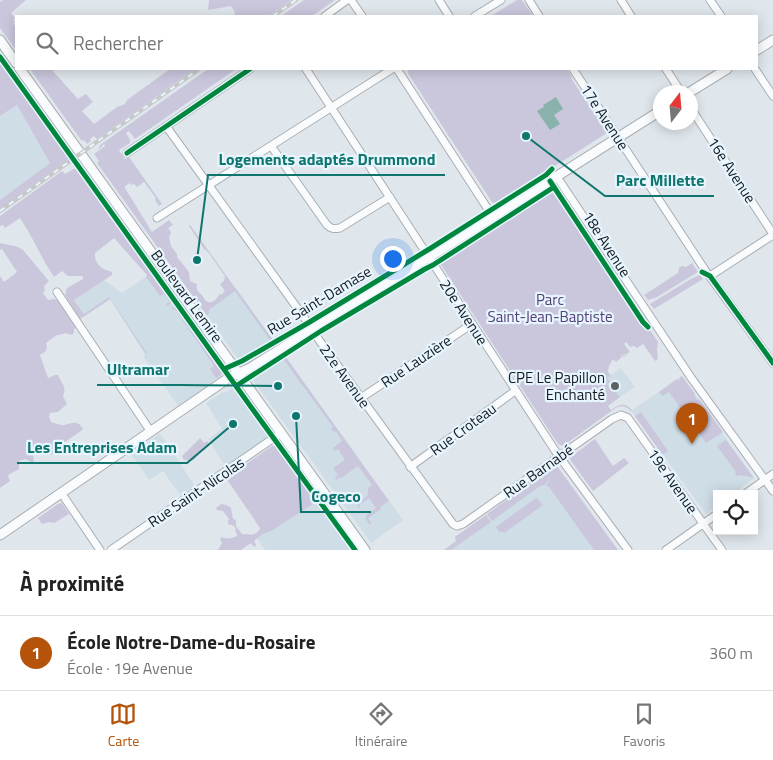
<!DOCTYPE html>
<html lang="fr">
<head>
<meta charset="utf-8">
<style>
  :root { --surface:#fff; --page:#f2f2f2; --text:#222; --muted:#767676; --line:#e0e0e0; --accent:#b45309 }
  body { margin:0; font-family:"Titillium Web",sans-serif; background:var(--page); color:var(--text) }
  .controls { position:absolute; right:15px; bottom:15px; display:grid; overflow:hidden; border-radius:0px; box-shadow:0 2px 12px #0003 }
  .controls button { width:45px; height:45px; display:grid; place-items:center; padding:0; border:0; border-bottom:1px solid var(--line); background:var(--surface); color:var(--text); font:25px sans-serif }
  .compass { position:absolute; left:653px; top:85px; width:45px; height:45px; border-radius:50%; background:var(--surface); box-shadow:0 2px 12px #0003; rotate:16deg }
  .you { position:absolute; left:392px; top:258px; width:18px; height:18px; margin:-12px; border:4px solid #fff; border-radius:50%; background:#1a73e8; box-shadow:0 0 0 8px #1a73e833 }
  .badge { display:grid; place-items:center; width:32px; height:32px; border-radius:50%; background:var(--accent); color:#fff; font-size:16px; font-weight:700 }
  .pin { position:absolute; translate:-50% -41px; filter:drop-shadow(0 1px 2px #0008) }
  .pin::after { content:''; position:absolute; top:26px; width:18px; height:15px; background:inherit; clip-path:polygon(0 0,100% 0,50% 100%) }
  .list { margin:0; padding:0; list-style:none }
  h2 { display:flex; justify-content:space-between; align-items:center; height:65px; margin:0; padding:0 20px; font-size:21px }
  h2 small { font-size:16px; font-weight:400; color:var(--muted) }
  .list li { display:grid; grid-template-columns:32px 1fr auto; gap:15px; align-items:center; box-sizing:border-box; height:75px; padding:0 20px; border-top:1px solid var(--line) }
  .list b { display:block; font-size:19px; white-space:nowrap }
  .list p { margin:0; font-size:16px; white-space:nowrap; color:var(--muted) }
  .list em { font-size:16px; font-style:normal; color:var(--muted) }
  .icon { flex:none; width:28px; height:28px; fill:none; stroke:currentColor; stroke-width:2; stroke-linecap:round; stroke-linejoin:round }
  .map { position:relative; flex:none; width:773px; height:550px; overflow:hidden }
  .search { position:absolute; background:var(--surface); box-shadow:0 2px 12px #0003; left:15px; right:15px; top:15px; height:55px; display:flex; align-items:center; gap:12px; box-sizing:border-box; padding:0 18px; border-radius:0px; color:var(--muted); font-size:19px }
  .sheet { height:140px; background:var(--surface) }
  nav { display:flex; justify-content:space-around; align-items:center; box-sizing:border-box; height:70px; border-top:1px solid var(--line); background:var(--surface); font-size:14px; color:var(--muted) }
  nav a { display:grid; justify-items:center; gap:2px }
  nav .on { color:var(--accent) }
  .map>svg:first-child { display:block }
</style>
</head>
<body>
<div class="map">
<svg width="773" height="550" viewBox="0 0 773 550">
  <rect width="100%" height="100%" fill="#e0e7ec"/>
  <path fill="#cfdde7" d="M 17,105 L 50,163 L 0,200 L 0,116 Z
    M 153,272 L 223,369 L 221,376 L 179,407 L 143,356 L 145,354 L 110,299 L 85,316 L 74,299 L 104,280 L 122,293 Z
    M 236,288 L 274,341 L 247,358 L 239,359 L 235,355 L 204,311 Z
    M 285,356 L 403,520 L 371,543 L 253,380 L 254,376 L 255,376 L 258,373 Z
    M 621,368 L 635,387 L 608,405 L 595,387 Z
    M 682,376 L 754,478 L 734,494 L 717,494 L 717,506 L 706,514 L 631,411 Z
    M 234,387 L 269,433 L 267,437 L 225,466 L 208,439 L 222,429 L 206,403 L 223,392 L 228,391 Z
    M 160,433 L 195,486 L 181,496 L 163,471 L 149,480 L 131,454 Z
    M 556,465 L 618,550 L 444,550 L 456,541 L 455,537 Z
    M 318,500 L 353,550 L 265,550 L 257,538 L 264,532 L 266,534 L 273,530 Z"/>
  <path fill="#cac7dd" d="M 3,0 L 26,0 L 11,13 L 15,18 L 13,20 L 15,22 L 13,23 L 16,27 L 16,50 L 0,28 L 0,2 Z
    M 209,0 L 292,0 L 269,16 L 234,16 L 235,12 L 231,6 L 208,10 Z
    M 304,0 L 335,0 L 312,16 L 281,16 Z
    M 517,0 L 522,0 L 533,16 L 491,16 Z
    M 0,60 L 71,158 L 0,209 L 0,200 L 50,163 L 17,105 L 0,116 Z
    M 30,69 L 51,69 L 78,99 L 86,94 L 93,102 L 82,111 L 94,124 L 117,107 L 125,104 L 127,100 L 170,69 L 195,69 L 97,139 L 94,136 L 90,139 L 91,141 L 87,144 L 85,141 L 81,140 Z
    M 208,69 L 236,69 L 135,139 L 129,131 L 126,133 L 130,140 L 130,143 L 119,150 L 125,159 L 129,157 L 162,204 L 159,206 L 155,200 L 156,198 L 144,182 L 137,187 L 134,184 L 131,185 L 130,183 L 125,186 L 125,188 L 152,232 L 169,220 L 173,225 L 168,228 L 171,232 L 169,237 L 171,246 L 177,254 L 177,257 L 189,272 L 190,281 L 197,284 C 196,290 197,290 201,294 C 202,295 205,300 206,301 C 213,305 217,298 220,294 L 221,295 L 225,291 L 220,284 L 224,281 L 225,276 L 208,252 L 204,249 L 189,226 L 190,225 L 272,339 L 270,340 L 235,291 L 209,310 L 209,313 L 207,316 L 97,163 L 99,161 L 94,154 L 105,146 L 104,144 L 98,150 L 100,145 Z
    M 408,69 L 567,69 L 572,77 L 571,78 L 607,133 L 495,204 L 492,202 L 409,75 L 408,73 Z
    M 77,167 L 174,301 L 167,306 L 166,304 L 170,302 L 164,294 L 160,296 L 146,277 L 147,275 L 114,238 L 95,253 C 94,264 102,270 112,272 L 112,275 L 74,300 L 84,314 L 109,297 L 147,353 L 146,354 L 110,299 L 80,319 L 65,295 L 67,288 L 83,279 L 83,276 L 68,276 L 62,271 L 54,277 C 41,258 33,237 20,218 L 5,228 L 3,225 L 0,226 L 0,216 L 62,171 L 65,174 Z
    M 554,190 L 636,314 L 642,323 L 648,327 L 658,342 L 657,350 L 658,359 L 655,361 L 643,344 L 637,348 L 634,346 L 630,347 L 626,342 L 624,344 L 630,352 L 626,354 L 627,355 L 626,356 L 625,354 L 623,354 L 625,357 L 624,357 L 622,355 L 621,356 L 622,357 L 616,362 L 613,359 L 609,366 L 608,372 L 611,376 L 607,378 L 610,382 L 607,384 L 610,388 L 612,387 L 620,397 L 608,406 L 611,410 C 619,404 625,402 632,410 L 631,411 C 627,407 623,405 617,407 L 563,446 L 558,444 L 447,274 L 442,266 L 437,263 Z
    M 1,243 L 18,247 L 23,250 L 49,281 L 44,286 L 45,290 L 43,293 L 48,300 L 55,299 L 57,300 L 76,328 L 74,329 L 74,332 L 72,335 L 65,333 L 59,335 L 57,335 L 46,343 L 47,346 L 46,351 L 40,355 L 48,378 L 55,375 L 58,375 C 62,385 67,385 63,396 L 67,404 L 58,412 L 50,413 L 49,417 L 51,422 C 54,423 60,425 64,425 C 72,424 77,419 83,429 L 81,431 L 59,446 L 61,450 L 51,455 L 47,451 L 45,453 L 43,450 L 33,454 L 34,462 L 32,463 L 26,459 L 19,461 L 19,469 L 8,475 L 10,481 L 0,488 L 0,276 L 4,282 L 17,272 L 2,249 L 0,250 L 0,244 Z
    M 692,263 L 698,272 L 657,297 L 648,300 L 644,295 L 678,273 L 679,268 L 682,266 L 686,267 Z
    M 700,275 L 703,279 L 654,309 L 650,304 L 691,279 Z
    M 177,305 L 223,369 L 222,374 L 217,378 L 215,377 L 210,369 L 214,366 L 175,309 L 173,310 L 172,308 Z
    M 285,356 L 389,501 L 380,507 L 381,509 L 368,518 L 371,523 L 370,525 L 365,518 L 367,517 L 366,515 L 376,508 L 369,498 L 359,505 L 361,508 L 359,508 L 357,504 L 368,495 L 368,488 L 372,485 L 358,466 L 341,478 L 340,477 L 336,480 L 335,478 L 338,475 L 333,468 L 345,460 L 338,449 L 335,451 L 333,448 L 342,441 L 336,431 L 334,432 L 331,429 L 333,427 L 284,360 L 282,358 Z
    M 682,376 L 695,394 L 694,395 L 697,400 L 699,399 L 723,432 L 706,443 L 669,392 L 662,396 L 659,392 L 677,379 L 679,381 L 680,377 Z
    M 641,412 L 668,451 L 664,454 L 661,453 L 635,416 Z
    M 200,438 L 204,443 L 207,441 L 210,445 C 207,447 204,448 202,450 C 195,457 196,463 184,460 L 182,456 Z
    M 595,439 L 613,466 L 624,458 L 629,463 L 593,491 L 571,461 L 570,458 L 572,456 Z
    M 726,440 L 754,478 L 741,475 L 736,476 L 735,473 L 736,472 L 717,446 Z
    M 276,445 L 277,445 L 320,504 L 319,505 L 316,502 L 273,530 L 265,534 L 264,533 L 254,541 L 256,545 L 254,547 L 251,543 L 241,550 L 218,550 L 222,543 L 220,539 L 222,537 C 228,540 231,538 237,536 L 237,534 L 235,531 L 236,529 L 234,526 L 228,524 L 228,521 L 229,519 L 223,511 L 217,510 L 216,508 L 221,504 L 227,505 L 231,508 L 233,519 L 236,520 L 236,526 L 242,534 C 250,534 256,537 260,528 L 226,478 L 272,446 Z
    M 555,465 L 556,465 L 557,466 L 618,550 L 594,550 L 549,487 L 546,486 L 552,475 L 545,485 L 540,486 L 492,521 L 487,514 Z
    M 536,498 L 537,498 L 543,505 L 504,533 L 502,531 L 500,533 L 496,527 Z
    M 62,503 L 69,514 L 54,523 L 49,522 L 42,524 L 38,518 L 58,504 Z
    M 486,515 L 491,522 L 451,550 L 444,550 L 456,541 L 455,537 Z"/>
  <path fill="#8ab2ac" d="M 556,97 L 563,109 L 554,115 L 560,124 L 550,130 L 537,111 L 544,107 L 543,105 Z"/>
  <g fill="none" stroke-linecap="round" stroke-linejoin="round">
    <defs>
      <path id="minor" d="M 351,0 L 362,16
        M 439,0 L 449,16
        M 529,0 L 539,16
        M 621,0 L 631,16
        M 710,0 L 721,16
        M 325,16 L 347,0
        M 475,16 L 501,0
        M 306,69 L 556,452 L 628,550
        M 397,69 L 493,217
        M 573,69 L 705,270 L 773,363
        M 666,69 L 681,92
        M 755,69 L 773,96
        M 690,107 L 773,234
        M 166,126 L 308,323 L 319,340 L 453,524 L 457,526 L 463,524 L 612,419 L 621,415 L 628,418 L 722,550
        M 271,146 L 327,225 C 331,229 334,229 340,228 L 390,197
        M 127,153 L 250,69
        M 557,177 L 692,379 L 773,491
        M 157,218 L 392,69
        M 710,276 L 773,235
        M 57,292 L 151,432
        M 361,398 L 472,324
        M 410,467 L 515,391
        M 62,494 L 100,550
        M 745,494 L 773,474
        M 111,550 L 281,433
        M 666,550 L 717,514"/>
      <path id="tertiary" d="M 757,50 L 773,40
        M 690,92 L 727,69
        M 0,535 L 230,377 L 250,368 L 434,254 L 660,111"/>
      <path id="secondary" d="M 0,40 L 16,63
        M 20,69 L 365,550"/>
    </defs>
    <use href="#minor" stroke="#a9aeb2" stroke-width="9"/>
    <use href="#tertiary" stroke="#a9aeb2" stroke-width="11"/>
    <use href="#secondary" stroke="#a9aeb2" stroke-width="11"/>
    <use href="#minor" stroke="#fafbfc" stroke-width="7"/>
    <use href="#tertiary" stroke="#fafbfc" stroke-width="9"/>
    <use href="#secondary" stroke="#fafbfc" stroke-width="9"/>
    <defs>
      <path id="rail" d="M 273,16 L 296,0
        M 0,211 L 199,69"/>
    </defs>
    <use href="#rail" stroke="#c6c8c9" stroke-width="4"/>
    <use href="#rail" stroke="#e7f5ff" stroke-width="2" stroke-dasharray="5.5" stroke-linecap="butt"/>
    <defs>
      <path id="cycleway" d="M 0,57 L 251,407 L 355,550
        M 127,153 L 250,69
        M 550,181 L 643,322 L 648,327
        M 702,272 L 710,276 L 773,363
        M 224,369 L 242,361 L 308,323 L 431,248 L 546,175 L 552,169
        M 236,386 L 321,331 L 425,269 L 433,265 L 554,187"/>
    </defs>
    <use href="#cycleway" stroke="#e7f5ff" stroke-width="8"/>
    <use href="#cycleway" stroke="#00873e" stroke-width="5"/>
  </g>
  <circle fill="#5c6265" stroke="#e7f5ff" stroke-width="2" cx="615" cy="386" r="5"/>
  <g text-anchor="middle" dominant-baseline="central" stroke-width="4.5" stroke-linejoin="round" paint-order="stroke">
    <g font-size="15" fill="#151a1d" stroke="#e7f5ff">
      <text transform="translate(605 117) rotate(57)">17e Avenue</text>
      <text transform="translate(732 170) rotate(57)">16e Avenue</text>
      <text transform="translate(607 244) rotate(57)">18e Avenue</text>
      <text transform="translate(187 296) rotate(54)">Boulevard Lemire</text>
      <text transform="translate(319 300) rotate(-31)">Rue Saint-Damase</text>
      <text transform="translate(464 312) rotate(57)">20e Avenue</text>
      <text transform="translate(416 361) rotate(-34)">Rue Lauzière</text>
      <text transform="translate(345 376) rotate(54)">22e Avenue</text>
      <text transform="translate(463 429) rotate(-36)">Rue Croteau</text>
      <text transform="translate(538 471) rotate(-35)">Rue Barnabé</text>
      <text transform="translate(673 481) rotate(55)">19e Avenue</text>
      <text transform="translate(196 492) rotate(-34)">Rue Saint-Nicolas</text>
    </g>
    <g font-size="15" fill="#554178" stroke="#e7f5ff">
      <text x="550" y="299">Parc<tspan x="550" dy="17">Saint-Jean-Baptiste</tspan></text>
    </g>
    <g font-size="15" fill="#151a1d" stroke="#e7f5ff" text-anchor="end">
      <text x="605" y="377">CPE Le Papillon<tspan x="605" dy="17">Enchanté</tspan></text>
    </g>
  </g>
  <path fill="none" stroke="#0f766e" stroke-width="2" d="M197 260L208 175H445M526 136L605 196H714M278 386L179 385H97M233 424L187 463H17M296 416L301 512H371"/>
  <g fill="#0f766e" stroke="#e7f5ff" stroke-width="2">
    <circle cx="197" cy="260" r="5"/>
    <circle cx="526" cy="136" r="5"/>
    <circle cx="278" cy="386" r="5"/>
    <circle cx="233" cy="424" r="5"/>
    <circle cx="296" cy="416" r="5"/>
  </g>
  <g font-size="16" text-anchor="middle" font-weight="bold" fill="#0f766e" stroke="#e7f5ff" stroke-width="4.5" stroke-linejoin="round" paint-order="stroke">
    <text x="327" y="165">Logements adaptés Drummond</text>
    <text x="660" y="186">Parc Millette</text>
    <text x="138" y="375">Ultramar</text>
    <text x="102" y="453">Les Entreprises Adam</text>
    <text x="336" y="502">Cogeco</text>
  </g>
</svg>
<div class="controls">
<button><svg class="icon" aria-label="locate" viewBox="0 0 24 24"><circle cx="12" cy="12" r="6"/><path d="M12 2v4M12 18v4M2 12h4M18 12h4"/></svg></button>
</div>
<svg class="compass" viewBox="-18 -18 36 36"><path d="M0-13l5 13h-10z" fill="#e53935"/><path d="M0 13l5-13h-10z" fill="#767676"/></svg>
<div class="you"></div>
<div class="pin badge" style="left:692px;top:444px">1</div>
<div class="search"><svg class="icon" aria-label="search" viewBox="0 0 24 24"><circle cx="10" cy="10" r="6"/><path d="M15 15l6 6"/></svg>Rechercher</div>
</div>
<section class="sheet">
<h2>À proximité<small></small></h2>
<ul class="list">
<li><span class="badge">1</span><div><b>École Notre-Dame-du-Rosaire</b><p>École · 19e Avenue</p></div><em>360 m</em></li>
</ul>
</section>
<nav>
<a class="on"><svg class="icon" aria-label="map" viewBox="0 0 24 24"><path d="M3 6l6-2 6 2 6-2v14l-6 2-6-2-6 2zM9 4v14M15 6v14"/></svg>Carte</a>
<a><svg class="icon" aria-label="directions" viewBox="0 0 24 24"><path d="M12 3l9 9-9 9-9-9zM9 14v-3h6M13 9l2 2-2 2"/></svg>Itinéraire</a>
<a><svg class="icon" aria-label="saved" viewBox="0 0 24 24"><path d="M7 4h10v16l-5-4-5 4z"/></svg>Favoris</a>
</nav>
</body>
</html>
